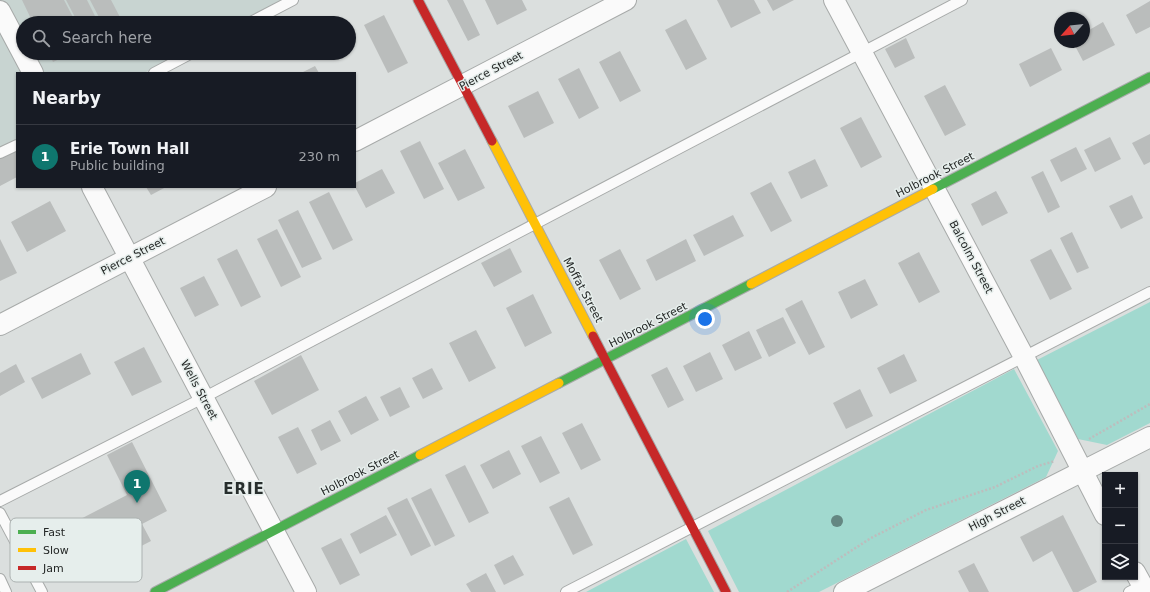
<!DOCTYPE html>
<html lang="en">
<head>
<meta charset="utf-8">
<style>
  :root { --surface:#171b24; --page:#242831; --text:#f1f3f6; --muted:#9ea1a6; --line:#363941; --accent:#0f766e }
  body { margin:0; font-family:"DejaVu Sans",sans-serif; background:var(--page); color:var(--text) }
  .controls { position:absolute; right:12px; bottom:12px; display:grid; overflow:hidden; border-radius:0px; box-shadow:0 1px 3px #0004 }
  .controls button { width:36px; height:36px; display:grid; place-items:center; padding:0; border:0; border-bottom:1px solid var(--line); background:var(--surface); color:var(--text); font:20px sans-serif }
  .compass { position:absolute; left:1054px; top:12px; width:36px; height:36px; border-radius:50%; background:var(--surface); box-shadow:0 1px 3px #0004; rotate:243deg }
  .you { position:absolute; left:705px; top:319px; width:14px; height:14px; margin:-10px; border:3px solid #fff; border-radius:50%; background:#1a73e8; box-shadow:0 0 0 6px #1a73e833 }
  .badge { display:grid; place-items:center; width:26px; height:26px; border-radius:50%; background:var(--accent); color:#fff; font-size:13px; font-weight:700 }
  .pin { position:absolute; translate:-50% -33px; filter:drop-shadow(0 1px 2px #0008) }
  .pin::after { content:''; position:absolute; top:21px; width:14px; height:12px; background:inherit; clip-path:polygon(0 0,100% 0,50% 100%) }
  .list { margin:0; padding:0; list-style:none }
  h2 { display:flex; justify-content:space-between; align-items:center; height:52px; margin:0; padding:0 16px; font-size:17px }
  h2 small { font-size:13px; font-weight:400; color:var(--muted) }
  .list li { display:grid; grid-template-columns:26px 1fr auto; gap:12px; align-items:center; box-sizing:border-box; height:64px; padding:0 16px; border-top:1px solid var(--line) }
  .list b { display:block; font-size:15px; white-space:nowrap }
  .list p { margin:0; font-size:13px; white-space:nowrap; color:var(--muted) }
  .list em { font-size:13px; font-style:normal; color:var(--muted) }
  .icon { flex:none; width:22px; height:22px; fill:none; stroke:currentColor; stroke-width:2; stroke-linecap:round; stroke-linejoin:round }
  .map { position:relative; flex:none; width:1150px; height:592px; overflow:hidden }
  .search { position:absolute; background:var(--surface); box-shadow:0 1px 3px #0004; left:16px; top:16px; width:340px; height:44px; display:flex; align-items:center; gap:10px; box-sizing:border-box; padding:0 14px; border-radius:22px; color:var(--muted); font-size:15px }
  .panel { position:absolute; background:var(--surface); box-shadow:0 1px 3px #0004; left:16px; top:72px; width:340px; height:116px; border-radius:0px }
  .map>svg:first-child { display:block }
</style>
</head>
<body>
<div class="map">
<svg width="1150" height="592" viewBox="0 0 1150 592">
  <rect width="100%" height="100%" fill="#dbdfde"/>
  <path fill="#c8d4d1" d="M 0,0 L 284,0 L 240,23 L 23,23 L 23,53 L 182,53 L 144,73 L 17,73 L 17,140 L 0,148 Z"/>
  <path fill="#a1d9cf" d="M 1150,302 L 1150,423 L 1107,445 L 1078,439 L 1037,360 Z
    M 1014,369 L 1058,451 L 1046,477 L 819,592 L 739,592 L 708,531 Z
    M 686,539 L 714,592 L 586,592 Z"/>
  <path fill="#babdbc" d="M 22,0 L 64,0 L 76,23 L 33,23 Z
    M 66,0 L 87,0 L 95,16 L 78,23 Z
    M 90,0 L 111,0 L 122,21 L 102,23 Z
    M 447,0 L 463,0 L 480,35 L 468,41 Z
    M 485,0 L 522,0 L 527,10 L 497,25 Z
    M 717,0 L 754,0 L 761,13 L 731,28 Z
    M 767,0 L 794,0 L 773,11 Z
    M 1150,1 L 1150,27 L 1136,34 L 1126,15 Z
    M 384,15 L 408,63 L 388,73 L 364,25 Z
    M 686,19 L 707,59 L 686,70 L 665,30 Z
    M 1103,22 L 1115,45 L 1083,61 L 1073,42 L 1084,42 L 1084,33 Z
    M 906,38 L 915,58 L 895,68 L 885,49 Z
    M 1051,48 L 1062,70 L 1030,87 L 1019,64 Z
    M 620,51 L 641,91 L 620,102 L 599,62 Z
    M 49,53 L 72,53 L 53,62 Z
    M 315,66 L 319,73 L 301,73 Z
    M 579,68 L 599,108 L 579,119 L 558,79 Z
    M 945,85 L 966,125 L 945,136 L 924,96 Z
    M 538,91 L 554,123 L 524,138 L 508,106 Z
    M 861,117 L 882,157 L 861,168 L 840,128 Z
    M 1150,134 L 1150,162 L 1144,165 L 1132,143 Z
    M 1110,137 L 1121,159 L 1095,172 L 1084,150 Z
    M 420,141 L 444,189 L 424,199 L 400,151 Z
    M 1076,147 L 1087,169 L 1061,182 L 1050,160 Z
    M 465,149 L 485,188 L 458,201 L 438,163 Z
    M 17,150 L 17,177 L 0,186 L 0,159 Z
    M 815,159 L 828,186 L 801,199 L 788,172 Z
    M 382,169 L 395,193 L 366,208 L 355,187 L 355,183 Z
    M 1043,171 L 1060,207 L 1048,213 L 1031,177 Z
    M 771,182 L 792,221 L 771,232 L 750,193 Z
    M 146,187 L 166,187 L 151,195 Z
    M 996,191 L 1008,213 L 982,226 L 971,204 Z
    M 329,192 L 353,240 L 333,250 L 309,202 Z
    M 1132,195 L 1143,218 L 1121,229 L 1109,206 Z
    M 50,201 L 66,231 L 27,252 L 11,222 Z
    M 298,210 L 322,259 L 302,268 L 278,220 Z
    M 733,215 L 744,236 L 704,256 L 693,235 Z
    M 277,229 L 301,277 L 281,287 L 257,239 Z
    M 1072,232 L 1089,268 L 1077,273 L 1060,238 Z
    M 0,239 L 17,273 L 0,281 Z
    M 686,239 L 696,261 L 656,281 L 646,260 Z
    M 510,248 L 522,272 L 494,287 L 481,263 Z
    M 237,249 L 261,297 L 241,307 L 217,259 Z
    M 620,249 L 641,289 L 620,300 L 599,260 Z
    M 1051,249 L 1072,289 L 1050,300 L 1030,260 Z
    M 919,252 L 940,292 L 919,303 L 898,263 Z
    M 204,276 L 219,305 L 195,317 L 180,288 Z
    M 865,279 L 878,305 L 851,319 L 838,292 Z
    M 533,294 L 552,333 L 525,347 L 506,308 Z
    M 802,300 L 825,347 L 809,355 L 785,309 Z
    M 783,317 L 796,343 L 769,357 L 756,330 Z
    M 476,330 L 496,368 L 469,382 L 449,343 Z
    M 749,331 L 762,358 L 735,371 L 722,345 Z
    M 144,347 L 162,382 L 132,396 L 114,362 Z
    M 710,352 L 723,379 L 696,392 L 683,366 Z
    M 81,353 L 91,374 L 42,399 L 31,378 Z
    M 904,354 L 917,381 L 890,394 L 877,368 Z
    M 301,355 L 319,390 L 272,415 L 254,381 Z
    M 16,364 L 25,382 L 0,396 L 0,373 Z
    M 667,367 L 684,400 L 668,408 L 651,375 Z
    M 432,368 L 443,389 L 423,399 L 412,378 Z
    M 400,387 L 410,407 L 390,417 L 380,397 Z
    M 860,389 L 873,416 L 846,429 L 833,403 Z
    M 366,396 L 379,420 L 351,435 L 338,411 Z
    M 330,420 L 341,441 L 321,451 L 311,430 Z
    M 582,423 L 601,460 L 581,470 L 562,433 Z
    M 298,427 L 317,464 L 297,474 L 278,437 Z
    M 541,436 L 560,473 L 540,483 L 521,446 Z
    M 132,442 L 167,511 L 142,524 L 151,541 L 89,573 L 65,527 L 127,495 L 107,455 Z
    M 509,450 L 521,474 L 493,489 L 480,465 Z
    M 465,465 L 489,513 L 469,523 L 445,475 Z
    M 431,488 L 455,536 L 435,546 L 411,498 Z
    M 569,497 L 593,545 L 573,555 L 549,507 Z
    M 407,498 L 431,546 L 411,556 L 387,508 Z
    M 386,515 L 397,535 L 360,554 L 350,534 Z
    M 1063,515 L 1097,582 L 1078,592 L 1073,592 L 1052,551 L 1033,562 L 1020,537 Z
    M 341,538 L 360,575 L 340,585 L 321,548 Z
    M 513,555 L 524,575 L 504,585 L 494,565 Z
    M 974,563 L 989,592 L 969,592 L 958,571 Z
    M 486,573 L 496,592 L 471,592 L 466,584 Z"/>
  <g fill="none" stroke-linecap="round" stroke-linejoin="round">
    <defs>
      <path id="lane" d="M 249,23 L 293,0
        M 154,73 L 192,53
        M 0,153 L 17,145
        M 0,501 L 203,398 L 962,0
        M 0,513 L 42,592
        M 0,579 L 6,592
        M 566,592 L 1150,292
        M 1129,592 L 1145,584"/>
      <path id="street" d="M 834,0 L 1024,357 L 1105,515
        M 0,11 L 33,73
        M 355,141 L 626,0
        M 92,187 L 306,592
        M 0,325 L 266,187
        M 1135,572 L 1146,592
        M 844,592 L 1150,437"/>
      <path id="fast" d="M 933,189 L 1150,77
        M 559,383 L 751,284
        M 155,592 L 420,455"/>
      <path id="slow" d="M 492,141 L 593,336
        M 751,284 L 933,189
        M 420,455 L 559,383"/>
      <path id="jam" d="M 418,0 L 492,141
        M 593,336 L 726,592"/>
    </defs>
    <use href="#lane" stroke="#a7aaa9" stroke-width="12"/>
    <use href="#street" stroke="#a7aaa9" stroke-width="22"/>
    <use href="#fast" stroke="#a7aaa9" stroke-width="11"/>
    <use href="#slow" stroke="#a7aaa9" stroke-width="11"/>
    <use href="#jam" stroke="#a7aaa9" stroke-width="11"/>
    <path stroke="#bdbdbd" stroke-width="2.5" stroke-dasharray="2 2" stroke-linecap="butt" d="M 1089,439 L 1150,404
      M 787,592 L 871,538 L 926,510 L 995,487 L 1038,466 L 1055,461"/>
    <use href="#lane" stroke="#fafafa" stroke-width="10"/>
    <use href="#street" stroke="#fafafa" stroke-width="20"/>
    <use href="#fast" stroke="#4caf50" stroke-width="9"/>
    <use href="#slow" stroke="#ffc107" stroke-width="9"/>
    <use href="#jam" stroke="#c62828" stroke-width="9"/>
  </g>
  <circle fill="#648782" cx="837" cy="521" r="6"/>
  <g text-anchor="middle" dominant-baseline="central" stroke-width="3" stroke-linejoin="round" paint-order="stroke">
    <g font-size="11" fill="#242726" stroke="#e6eeec">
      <text transform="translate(491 71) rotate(-28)">Pierce Street</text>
      <text transform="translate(935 175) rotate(-27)">Holbrook Street</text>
      <text transform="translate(133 256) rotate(-27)">Pierce Street</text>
      <text transform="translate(971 257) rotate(62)">Balcolm Street</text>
      <text transform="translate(583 290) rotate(62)">Moffat Street</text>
      <text transform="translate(648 325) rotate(-27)">Holbrook Street</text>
      <text transform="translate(199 390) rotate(62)">Wells Street</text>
      <text transform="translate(360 473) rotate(-27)">Holbrook Street</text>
      <text transform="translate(997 514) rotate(-27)">High Street</text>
    </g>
    <g font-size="15" font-weight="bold" letter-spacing="1" fill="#272e2d" stroke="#e6eeec">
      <text x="244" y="489">ERIE</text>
    </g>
  </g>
  <rect x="10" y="518" width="132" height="64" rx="6" fill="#e6eeec" stroke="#acb2b1" stroke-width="1"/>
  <rect x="18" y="530" width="18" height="4" fill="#4caf50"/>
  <rect x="18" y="548" width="18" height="4" fill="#ffc107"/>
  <rect x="18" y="566" width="18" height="4" fill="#c62828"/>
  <g font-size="11" fill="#242726">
    <text x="43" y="536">Fast</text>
    <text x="43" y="554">Slow</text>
    <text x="43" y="572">Jam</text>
  </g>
</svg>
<div class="controls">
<button>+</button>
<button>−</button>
<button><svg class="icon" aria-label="layers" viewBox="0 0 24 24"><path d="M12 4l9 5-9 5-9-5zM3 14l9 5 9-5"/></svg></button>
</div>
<svg class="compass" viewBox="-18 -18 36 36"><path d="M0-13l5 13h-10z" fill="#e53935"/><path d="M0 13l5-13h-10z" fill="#9ea1a6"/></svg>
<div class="you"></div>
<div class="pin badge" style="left:137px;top:503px">1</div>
<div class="search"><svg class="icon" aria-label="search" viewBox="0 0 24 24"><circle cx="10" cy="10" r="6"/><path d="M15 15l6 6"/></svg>Search here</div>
<section class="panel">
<h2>Nearby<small></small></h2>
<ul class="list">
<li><span class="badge">1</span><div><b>Erie Town Hall</b><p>Public building</p></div><em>230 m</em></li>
</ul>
</section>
</div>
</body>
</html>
